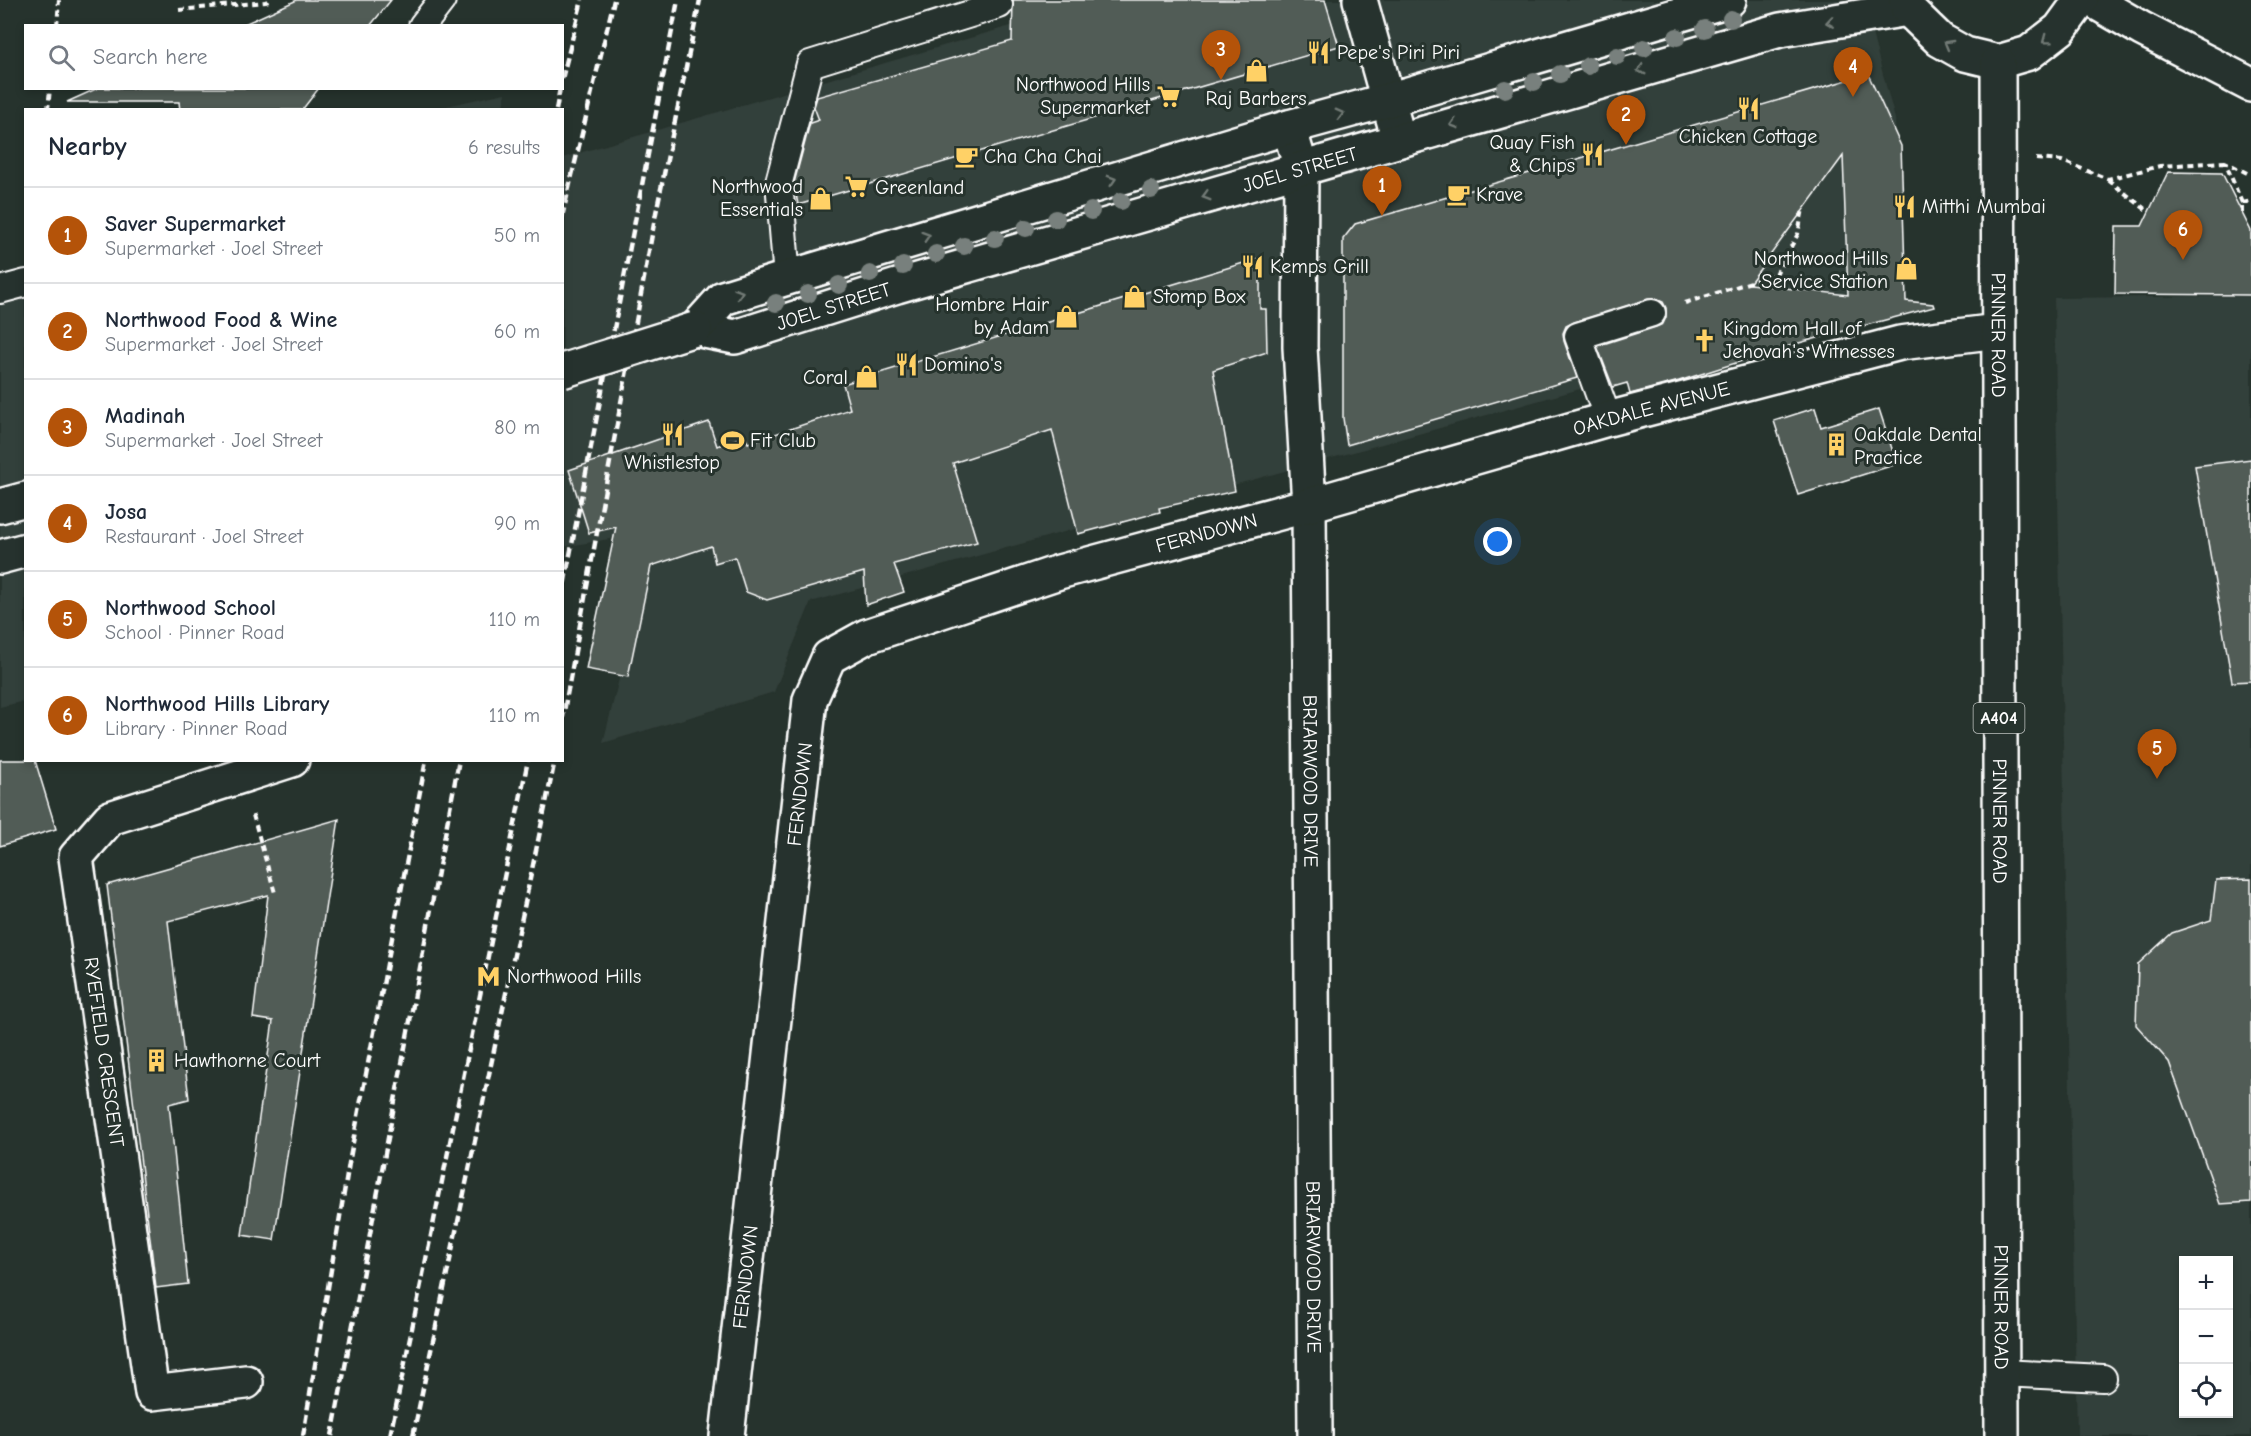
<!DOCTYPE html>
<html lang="en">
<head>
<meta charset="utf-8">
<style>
  :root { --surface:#fff; --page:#f2f2f3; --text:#1f2937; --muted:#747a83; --line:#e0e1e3; --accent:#b45309 }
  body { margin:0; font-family:"Comic Neue",sans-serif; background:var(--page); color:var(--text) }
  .controls { position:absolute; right:18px; bottom:18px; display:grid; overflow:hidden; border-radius:0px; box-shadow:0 3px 9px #0003 }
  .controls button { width:54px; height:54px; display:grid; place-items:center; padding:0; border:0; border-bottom:2px solid var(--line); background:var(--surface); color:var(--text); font:30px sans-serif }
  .you { position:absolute; left:1498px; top:542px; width:21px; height:21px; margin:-15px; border:4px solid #fff; border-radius:50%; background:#1a73e8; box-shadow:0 0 0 9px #1a73e833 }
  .badge { display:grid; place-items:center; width:39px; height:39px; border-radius:50%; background:var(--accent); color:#fff; font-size:20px; font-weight:700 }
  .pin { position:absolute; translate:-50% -50px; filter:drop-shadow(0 2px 3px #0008) }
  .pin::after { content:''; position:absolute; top:32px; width:21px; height:18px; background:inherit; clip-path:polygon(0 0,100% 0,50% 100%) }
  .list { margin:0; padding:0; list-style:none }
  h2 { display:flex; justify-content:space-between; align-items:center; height:78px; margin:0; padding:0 24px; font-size:26px }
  h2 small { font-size:20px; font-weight:400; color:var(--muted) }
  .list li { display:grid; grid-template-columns:39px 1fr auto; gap:18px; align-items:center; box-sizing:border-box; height:96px; padding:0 24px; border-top:2px solid var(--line) }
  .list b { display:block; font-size:22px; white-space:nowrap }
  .list p { margin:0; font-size:20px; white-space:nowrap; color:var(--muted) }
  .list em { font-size:20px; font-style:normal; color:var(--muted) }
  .icon { flex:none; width:33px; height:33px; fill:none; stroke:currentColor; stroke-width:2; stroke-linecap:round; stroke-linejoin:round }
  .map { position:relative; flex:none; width:2251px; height:1436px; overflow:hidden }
  .search { position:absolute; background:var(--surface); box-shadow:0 3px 9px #0003; left:24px; top:24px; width:540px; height:66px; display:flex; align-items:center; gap:15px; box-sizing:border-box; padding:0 21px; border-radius:0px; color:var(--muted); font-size:22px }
  .panel { position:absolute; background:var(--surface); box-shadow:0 3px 9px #0003; left:24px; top:108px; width:540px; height:654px; border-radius:0px }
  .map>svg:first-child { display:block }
</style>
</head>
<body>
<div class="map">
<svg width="2251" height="1436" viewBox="0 0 2251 1436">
  <rect width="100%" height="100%" fill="#26332d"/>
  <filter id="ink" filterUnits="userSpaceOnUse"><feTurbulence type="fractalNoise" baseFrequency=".0167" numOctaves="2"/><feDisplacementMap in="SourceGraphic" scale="12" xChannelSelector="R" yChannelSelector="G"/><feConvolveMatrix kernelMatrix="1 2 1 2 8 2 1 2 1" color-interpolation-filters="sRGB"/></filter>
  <g filter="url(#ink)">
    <path fill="#333f3a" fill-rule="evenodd" d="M 1099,0 L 1863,0 L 1895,119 L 1902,300 L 811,602 L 774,692 L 603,743 L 656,531 L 563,547 L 562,158 Z
      M 505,93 L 503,109 L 433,109 Z
      M 25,296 L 25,701 L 0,707 L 0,303 Z
      M 2251,296 L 2251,1436 L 2077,1436 L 2054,298 ZM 2184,1260 L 2228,1260 L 2228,1414 L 2184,1414 Z"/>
    <path fill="#515c57" stroke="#fff" stroke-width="1.5" fill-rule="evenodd" d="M 297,0 L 391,0 L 370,26 L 240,26 Z
      M 1013,0 L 1325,0 L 1339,46 L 798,205 L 794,183 L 810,123 L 819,120 L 814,107 L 817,97 L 1012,41 Z
      M 1868,74 L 1901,146 L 1906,301 L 1933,304 L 1934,307 L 1799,343 L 1679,381 L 1630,394 L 1627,383 L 1613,387 L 1597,346 L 1656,327 L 1663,324 L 1666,317 L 1666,308 L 1663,302 L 1656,299 L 1648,299 L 1574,322 L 1566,326 L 1563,333 L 1564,341 L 1577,378 L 1347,445 L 1343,418 L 1343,239 L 1355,224 ZM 1843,156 L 1848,295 L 1749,284 Z
      M 98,88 L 319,88 L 302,110 L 180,110 L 179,102 L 67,102 Z
      M 2168,172 L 2222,173 L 2251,231 L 2251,295 L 2115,294 L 2116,226 L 2142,226 Z
      M 1260,258 L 1260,309 L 1266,309 L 1267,352 L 1213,370 L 1235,491 L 1159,508 L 1160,512 L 1078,534 L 1052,430 L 953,463 L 977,542 L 894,564 L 904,592 L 866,605 L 864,572 L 767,600 L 746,592 L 735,557 L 715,563 L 711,546 L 651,566 L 628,677 L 586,669 L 616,527 L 589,533 L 569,470 L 709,422 L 717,446 L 745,436 L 748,443 L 850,409 L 843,384 Z
      M 1815,408 L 1821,427 L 1879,409 L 1897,464 L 1798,495 L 1774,421 Z
      M 2251,459 L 2251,681 L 2232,682 L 2195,466 Z
      M 0,760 L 35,760 L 56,829 L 0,846 Z
      M 339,819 L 274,1240 L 242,1235 L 273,1021 L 253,1018 L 268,895 L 168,921 L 189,1099 L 169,1104 L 188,1284 L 156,1288 L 107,885 Z
      M 2251,879 L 2251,1202 L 2220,1204 L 2169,1062 L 2136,1025 L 2138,964 L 2172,933 L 2211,920 L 2216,880 Z"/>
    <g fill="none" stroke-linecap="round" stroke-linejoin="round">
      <defs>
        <path id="lane" d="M 422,26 L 442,0
          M 787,278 L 779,182 L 810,64 L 999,5
          M 0,290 L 26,283
          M 1608,419 L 1578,336 L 1652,313
          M 2002,1373 L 2103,1378"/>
        <g id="street">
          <path d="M 1360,0 L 1399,140"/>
          <path id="s1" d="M 1289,127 L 1301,168 L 1300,347 L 1309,505 L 1315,1436"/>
          <path d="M 246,1382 L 152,1393 L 76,857 L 110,818 L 292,760"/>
          <path id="s2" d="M 727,1436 L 810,700 L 829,657 L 867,636 L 1059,572 L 1309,505 L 1608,419 L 1900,343 L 1998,331"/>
        </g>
        <g id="secondary">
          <path d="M 2092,0 L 2142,29 L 2251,85"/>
          <path id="s3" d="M 695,329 L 735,337 L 897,286 L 1780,30 L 1908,9"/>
          <path d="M 695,329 L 723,298 L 787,278 L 1289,127 L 1388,100 L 1729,0"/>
          <path d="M 0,506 L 26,499"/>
          <path d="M 0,557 L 26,550"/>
        </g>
        <g id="primary">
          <path d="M 1906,0 L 1908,9 L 1940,40 L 1965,54 L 1998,62 L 2029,53 L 2060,29 L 2081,0"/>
          <path id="s4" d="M 1998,62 L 2002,1436"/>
        </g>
      </defs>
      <use href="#lane" stroke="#fff" stroke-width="30"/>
      <use href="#street" stroke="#fff" stroke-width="38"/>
      <use href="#secondary" stroke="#fff" stroke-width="38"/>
      <use href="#primary" stroke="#fff" stroke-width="38"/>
      <path stroke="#fff" stroke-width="4" stroke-dasharray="6 4.5" stroke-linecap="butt" d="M 179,10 L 266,2 L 271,0
        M 57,26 L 59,0
        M 48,110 L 50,88
        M 2036,159 L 2062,161 L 2108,179 L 2160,166 L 2225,162
        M 2108,180 L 2149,212
        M 2242,203 L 2225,162 L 2251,175
        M 2242,213 L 2242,203 L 2251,201
        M 1685,303 L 1776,274 L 1798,234 L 1803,209
        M 253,815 L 275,893"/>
      <use href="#lane" stroke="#26332d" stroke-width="26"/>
      <use href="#street" stroke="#26332d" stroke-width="33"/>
      <use href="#secondary" stroke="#26332d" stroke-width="33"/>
      <use href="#primary" stroke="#26332d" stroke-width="33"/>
      <path stroke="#fff" stroke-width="4.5" stroke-dasharray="9 4.5" stroke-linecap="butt" d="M 562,79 L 582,0
        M 556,110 L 560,88
        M 562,217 L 614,0
        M 562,596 L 678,0
        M 562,722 L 656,213 L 700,0
        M 303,1436 L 349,1163 L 426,760
        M 332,1436 L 459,760
        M 390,1436 L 528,760
        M 413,1436 L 555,760"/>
      <defs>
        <path id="secondary-bridge" d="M 562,371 L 695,329"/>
      </defs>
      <use href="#secondary-bridge" stroke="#fff" stroke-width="38" stroke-linecap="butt"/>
      <use href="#secondary-bridge" stroke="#26332d" stroke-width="33"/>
    </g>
    <g fill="#78807d">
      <circle cx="1731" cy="19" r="9"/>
      <circle cx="1705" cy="29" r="9"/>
      <circle cx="1677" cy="37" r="9"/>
      <circle cx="1644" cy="48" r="9"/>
      <circle cx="1617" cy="56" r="9"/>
      <circle cx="1588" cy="66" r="9"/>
      <circle cx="1560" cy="74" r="9"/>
      <circle cx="1534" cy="82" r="9"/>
      <circle cx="1505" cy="89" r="9"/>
      <circle cx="1151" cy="190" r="9"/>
      <circle cx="1121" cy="201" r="9"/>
      <circle cx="1091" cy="211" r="9"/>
      <circle cx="1056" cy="219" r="9"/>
      <circle cx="1026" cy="228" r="9"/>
      <circle cx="995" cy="238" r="9"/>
      <circle cx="964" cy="246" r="9"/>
      <circle cx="936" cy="254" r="9"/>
      <circle cx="903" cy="266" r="9"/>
      <circle cx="870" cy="274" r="9"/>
      <circle cx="839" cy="285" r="9"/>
      <circle cx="808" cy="294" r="9"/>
      <circle cx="776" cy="303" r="9"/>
    </g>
    <defs><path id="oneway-chevron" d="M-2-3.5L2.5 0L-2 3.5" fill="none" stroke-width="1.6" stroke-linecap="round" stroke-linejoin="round" transform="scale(1.5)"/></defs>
    <g stroke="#727a76">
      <use href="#oneway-chevron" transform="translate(1830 22) rotate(171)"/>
      <use href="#oneway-chevron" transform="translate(2046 40) rotate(143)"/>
      <use href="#oneway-chevron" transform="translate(1948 44) rotate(-150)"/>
      <use href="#oneway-chevron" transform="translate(1641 70) rotate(164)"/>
      <use href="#oneway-chevron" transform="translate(1340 114) rotate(-15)"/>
      <use href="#oneway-chevron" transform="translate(1454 124) rotate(164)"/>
      <use href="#oneway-chevron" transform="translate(1112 180) rotate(-17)"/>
      <use href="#oneway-chevron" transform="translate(1206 196) rotate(164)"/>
      <use href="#oneway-chevron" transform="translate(926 236) rotate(-17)"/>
      <use href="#oneway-chevron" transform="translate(739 293) rotate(-18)"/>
    </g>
  </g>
  <defs>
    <symbol id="restaurant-bare" viewBox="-9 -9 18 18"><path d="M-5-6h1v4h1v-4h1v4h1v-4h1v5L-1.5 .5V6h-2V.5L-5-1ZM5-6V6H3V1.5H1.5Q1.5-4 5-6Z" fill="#ffd166" stroke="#26332d" stroke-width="2.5" paint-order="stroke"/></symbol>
    <symbol id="shop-bare" viewBox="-9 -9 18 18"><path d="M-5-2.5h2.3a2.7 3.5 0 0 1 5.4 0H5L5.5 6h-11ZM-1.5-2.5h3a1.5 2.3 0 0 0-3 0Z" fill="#ffd166" stroke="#26332d" stroke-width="2.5" paint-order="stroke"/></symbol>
    <symbol id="supermarket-bare" viewBox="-9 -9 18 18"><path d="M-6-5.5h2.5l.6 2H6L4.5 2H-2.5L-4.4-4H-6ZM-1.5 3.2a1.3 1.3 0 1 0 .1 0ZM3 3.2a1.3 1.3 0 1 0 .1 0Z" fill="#ffd166" stroke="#26332d" stroke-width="2.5" paint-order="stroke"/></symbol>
    <symbol id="cafe-bare" viewBox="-9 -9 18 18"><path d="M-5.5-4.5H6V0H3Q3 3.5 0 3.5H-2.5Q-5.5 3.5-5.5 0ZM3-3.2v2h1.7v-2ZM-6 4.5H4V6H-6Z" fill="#ffd166" stroke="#26332d" stroke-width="2.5" paint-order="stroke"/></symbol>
    <symbol id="church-bare" viewBox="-9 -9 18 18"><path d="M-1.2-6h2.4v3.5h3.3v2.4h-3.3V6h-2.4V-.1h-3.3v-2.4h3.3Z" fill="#ffd166" stroke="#26332d" stroke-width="2.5" paint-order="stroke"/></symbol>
    <symbol id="stadium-bare" viewBox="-9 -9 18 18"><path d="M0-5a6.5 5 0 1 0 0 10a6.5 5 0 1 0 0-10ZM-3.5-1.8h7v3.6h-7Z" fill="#ffd166" stroke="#26332d" stroke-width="2.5" paint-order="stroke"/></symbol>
    <symbol id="building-bare" viewBox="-9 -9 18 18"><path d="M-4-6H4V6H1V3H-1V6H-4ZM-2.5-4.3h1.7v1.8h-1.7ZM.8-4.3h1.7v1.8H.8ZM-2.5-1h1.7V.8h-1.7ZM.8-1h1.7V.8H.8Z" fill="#ffd166" stroke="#26332d" stroke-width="2.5" paint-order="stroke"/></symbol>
    <symbol id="metro-bare" viewBox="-9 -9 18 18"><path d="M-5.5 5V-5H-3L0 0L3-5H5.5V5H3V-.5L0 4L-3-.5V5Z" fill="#ffd166" stroke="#26332d" stroke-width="2.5" paint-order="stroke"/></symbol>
  </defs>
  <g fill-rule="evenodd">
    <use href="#restaurant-bare" x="1302" y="36" width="33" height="33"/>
    <use href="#shop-bare" x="1240" y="54" width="33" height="33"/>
    <use href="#supermarket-bare" x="1152" y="80" width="33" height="33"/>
    <use href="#restaurant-bare" x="1732" y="92" width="33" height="33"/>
    <use href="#restaurant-bare" x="1576" y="138" width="33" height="33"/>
    <use href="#cafe-bare" x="950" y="140" width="33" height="33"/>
    <use href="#supermarket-bare" x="840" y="170" width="33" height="33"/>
    <use href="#cafe-bare" x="1442" y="178" width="33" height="33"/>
    <use href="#shop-bare" x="804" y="182" width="33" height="33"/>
    <use href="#restaurant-bare" x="1888" y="190" width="33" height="33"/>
    <use href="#restaurant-bare" x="1236" y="250" width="33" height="33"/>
    <use href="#shop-bare" x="1890" y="252" width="33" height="33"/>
    <use href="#shop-bare" x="1118" y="280" width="33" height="33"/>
    <use href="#shop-bare" x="1050" y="300" width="33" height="33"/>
    <use href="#church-bare" x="1688" y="324" width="33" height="33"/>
    <use href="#restaurant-bare" x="890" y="348" width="33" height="33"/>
    <use href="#shop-bare" x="850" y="360" width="33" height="33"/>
    <use href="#restaurant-bare" x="656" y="418" width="33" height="33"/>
    <use href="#stadium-bare" x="716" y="424" width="33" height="33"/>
    <use href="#building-bare" x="1820" y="428" width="33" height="33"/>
    <use href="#metro-bare" x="472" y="960" width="33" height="33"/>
    <use href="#building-bare" x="140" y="1044" width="33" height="33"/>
  </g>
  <g text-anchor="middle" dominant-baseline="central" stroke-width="6" stroke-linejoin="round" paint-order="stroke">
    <rect fill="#26332d" stroke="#bec2c0" stroke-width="1.5" x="1973.5" y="703" width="51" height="30" rx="4.5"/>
    <g font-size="18" font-weight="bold" fill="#fff">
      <text x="1999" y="718">A404</text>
    </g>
    <g font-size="20" fill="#fff" stroke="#26332d" text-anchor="start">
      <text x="1337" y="52">Pepe's Piri Piri</text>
      <text x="1150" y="84" text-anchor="end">Northwood Hills<tspan x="1150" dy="23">Supermarket</tspan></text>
      <text x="1256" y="98" text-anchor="middle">Raj Barbers</text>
      <text x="1748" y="136" text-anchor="middle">Chicken Cottage</text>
      <text x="1575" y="142" text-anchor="end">Quay Fish<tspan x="1575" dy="23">&amp; Chips</tspan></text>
      <text x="984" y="156">Cha Cha Chai</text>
      <text x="803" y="186" text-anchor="end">Northwood<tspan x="803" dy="23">Essentials</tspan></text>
      <text x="875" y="187">Greenland</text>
      <text x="1476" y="194">Krave</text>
      <text x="1922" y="206">Mitthi Mumbai</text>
      <text x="1888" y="258" text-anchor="end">Northwood Hills<tspan x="1888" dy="23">Service Station</tspan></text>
      <text x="1270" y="266">Kemps Grill</text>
      <text x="1153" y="296">Stomp Box</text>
      <text x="1049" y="304" text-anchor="end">Hombre Hair<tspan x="1049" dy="23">by Adam</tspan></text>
      <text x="1723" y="328">Kingdom Hall of<tspan x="1723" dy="23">Jehovah's Witnesses</tspan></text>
      <text x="924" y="364">Domino's</text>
      <text x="848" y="377" text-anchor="end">Coral</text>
      <text x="1854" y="434">Oakdale Dental<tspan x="1854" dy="23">Practice</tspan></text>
      <text x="750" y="440">Fit Club</text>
      <text x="672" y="462" text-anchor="middle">Whistlestop</text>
      <text x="507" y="976">Northwood Hills</text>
      <text x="174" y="1060">Hawthorne Court</text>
    </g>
    <g font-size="20" fill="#fff" stroke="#26332d">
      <text stroke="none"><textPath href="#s3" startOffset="630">JOEL STREET</textPath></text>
      <text stroke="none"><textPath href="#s3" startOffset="144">JOEL STREET</textPath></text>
      <text stroke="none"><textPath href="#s4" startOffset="273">PINNER ROAD</textPath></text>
      <text stroke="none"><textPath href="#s2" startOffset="1648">OAKDALE AVENUE</textPath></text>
      <text stroke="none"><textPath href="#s2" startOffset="1186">FERNDOWN</textPath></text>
      <text stroke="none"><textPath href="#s1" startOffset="656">BRIARWOOD DRIVE</textPath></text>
      <text stroke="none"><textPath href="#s2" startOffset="646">FERNDOWN</textPath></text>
      <text stroke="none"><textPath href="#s4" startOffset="759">PINNER ROAD</textPath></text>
      <text transform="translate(104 1052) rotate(82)">RYEFIELD CRESCENT</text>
      <text stroke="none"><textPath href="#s1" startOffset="1142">BRIARWOOD DRIVE</textPath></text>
      <text stroke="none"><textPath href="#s2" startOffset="160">FERNDOWN</textPath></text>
      <text stroke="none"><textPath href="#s4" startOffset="1245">PINNER ROAD</textPath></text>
    </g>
  </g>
</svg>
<div class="controls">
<button>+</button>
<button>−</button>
<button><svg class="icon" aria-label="locate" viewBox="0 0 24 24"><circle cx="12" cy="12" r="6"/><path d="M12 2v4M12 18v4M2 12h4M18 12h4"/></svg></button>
</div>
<div class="you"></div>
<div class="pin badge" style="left:1382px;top:216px">1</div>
<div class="pin badge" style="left:1626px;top:145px">2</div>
<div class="pin badge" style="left:1221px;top:80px">3</div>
<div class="pin badge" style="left:1853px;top:97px">4</div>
<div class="pin badge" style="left:2157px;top:779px">5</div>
<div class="pin badge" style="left:2183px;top:260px">6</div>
<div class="search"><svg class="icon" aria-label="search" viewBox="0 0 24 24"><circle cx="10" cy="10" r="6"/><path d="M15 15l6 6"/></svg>Search here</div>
<section class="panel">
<h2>Nearby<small>6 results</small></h2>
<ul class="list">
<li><span class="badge">1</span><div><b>Saver Supermarket</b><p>Supermarket · Joel Street</p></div><em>50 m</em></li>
<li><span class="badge">2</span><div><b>Northwood Food &amp; Wine</b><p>Supermarket · Joel Street</p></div><em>60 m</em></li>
<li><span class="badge">3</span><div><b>Madinah</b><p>Supermarket · Joel Street</p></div><em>80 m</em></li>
<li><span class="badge">4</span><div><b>Josa</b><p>Restaurant · Joel Street</p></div><em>90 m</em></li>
<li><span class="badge">5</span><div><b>Northwood School</b><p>School · Pinner Road</p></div><em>110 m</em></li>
<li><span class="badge">6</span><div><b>Northwood Hills Library</b><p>Library · Pinner Road</p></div><em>110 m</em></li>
</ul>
</section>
</div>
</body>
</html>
